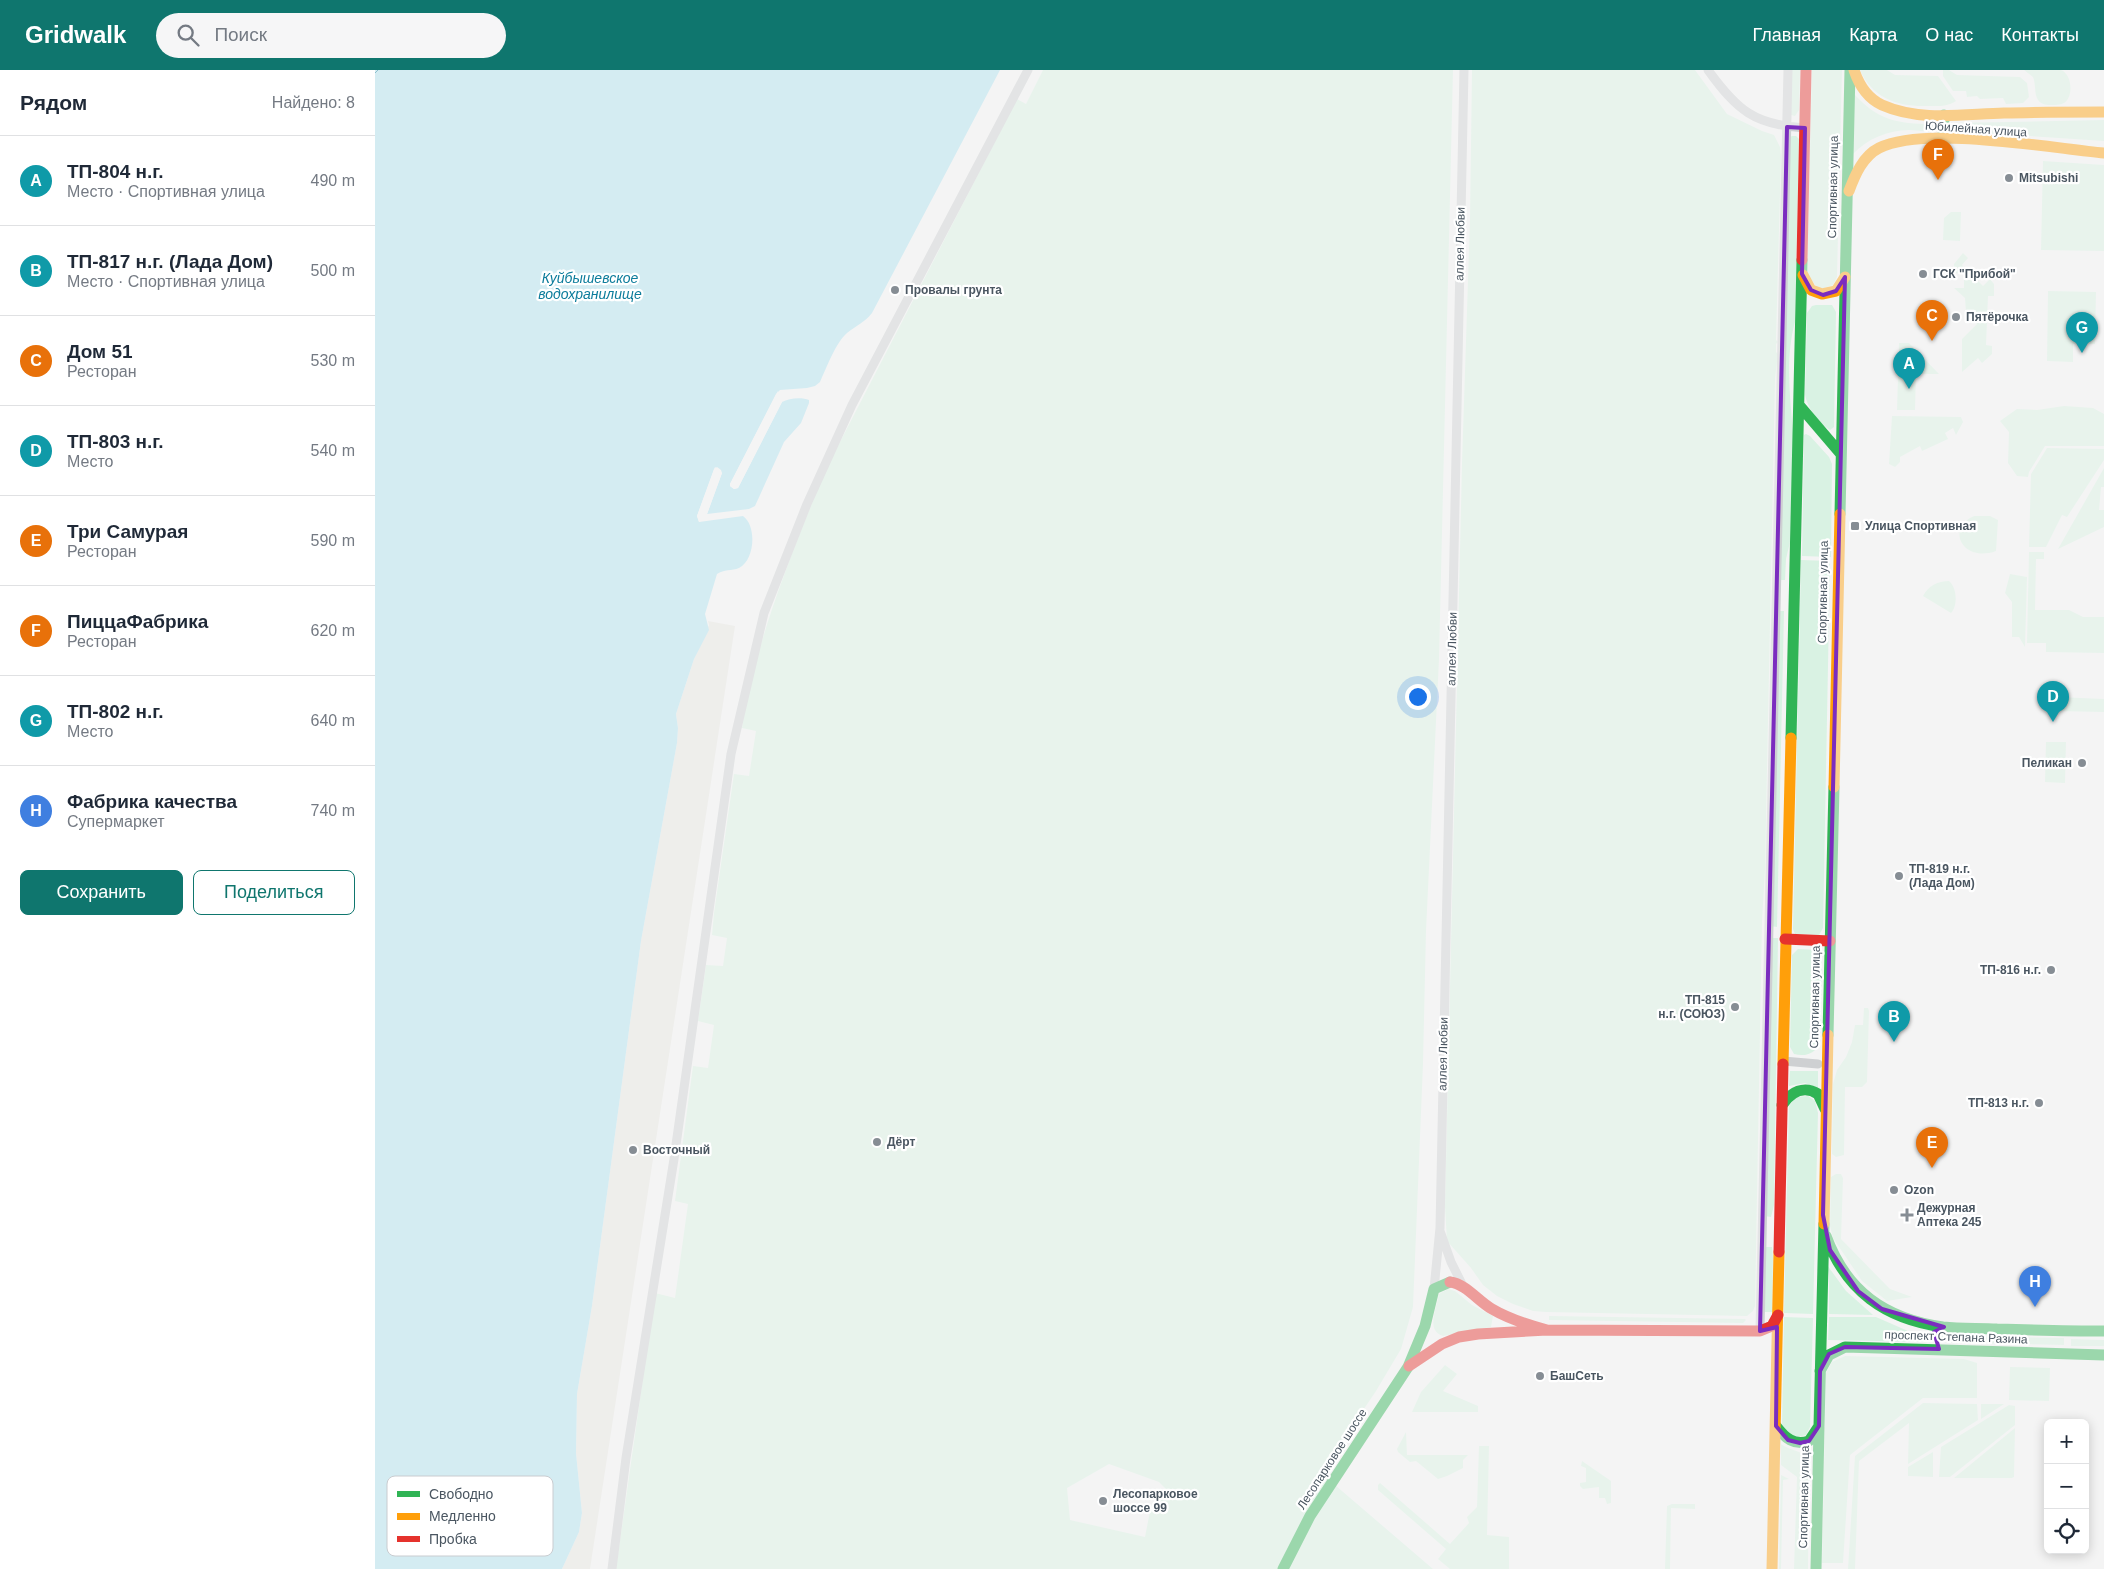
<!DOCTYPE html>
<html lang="ru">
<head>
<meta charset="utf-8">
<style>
  :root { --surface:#fff; --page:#f6f6f7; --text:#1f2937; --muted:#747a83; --line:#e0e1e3; --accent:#0f766e }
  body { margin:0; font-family:Arial,sans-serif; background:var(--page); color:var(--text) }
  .controls { position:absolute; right:15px; bottom:15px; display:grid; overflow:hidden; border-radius:8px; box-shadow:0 2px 12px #0003 }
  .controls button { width:45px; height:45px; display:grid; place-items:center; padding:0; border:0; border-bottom:1px solid var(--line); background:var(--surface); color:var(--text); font:25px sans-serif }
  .you { position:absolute; left:1042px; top:626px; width:18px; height:18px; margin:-12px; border:4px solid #fff; border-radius:50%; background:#1a73e8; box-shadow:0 0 0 8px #1a73e833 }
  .badge { display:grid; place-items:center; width:32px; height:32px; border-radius:50%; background:var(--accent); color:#fff; font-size:16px; font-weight:700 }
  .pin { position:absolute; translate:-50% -41px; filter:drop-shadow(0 1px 2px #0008) }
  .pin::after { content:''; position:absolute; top:26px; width:18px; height:15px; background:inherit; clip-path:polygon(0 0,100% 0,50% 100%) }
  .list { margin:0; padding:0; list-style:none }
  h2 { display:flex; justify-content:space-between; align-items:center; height:65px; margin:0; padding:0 20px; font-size:21px }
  h2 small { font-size:16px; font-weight:400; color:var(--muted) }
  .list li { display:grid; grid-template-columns:32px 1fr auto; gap:15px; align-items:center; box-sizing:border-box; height:90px; padding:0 20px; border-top:1px solid var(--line) }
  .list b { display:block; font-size:19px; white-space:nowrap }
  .list p { margin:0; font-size:16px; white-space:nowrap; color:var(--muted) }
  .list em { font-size:16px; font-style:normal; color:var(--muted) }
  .actions { display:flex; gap:10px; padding:15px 20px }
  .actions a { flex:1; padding:11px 0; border:1px solid var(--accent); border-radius:8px; text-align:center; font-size:18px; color:var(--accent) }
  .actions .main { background:var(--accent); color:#fff }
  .icon { flex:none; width:28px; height:28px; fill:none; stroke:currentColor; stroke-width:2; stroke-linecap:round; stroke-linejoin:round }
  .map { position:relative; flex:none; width:1729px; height:1499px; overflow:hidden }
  header { display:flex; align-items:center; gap:30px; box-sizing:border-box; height:70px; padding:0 25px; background:var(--accent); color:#fff }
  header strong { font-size:24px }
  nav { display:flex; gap:28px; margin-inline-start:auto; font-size:18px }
  .search { width:350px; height:45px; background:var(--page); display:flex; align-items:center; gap:12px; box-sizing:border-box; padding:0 18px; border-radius:28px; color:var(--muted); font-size:19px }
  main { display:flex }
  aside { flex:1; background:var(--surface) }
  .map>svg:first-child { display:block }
</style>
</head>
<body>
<header>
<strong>Gridwalk</strong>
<div class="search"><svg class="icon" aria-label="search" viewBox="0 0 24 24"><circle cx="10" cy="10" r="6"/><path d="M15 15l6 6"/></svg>Поиск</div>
<nav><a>Главная</a><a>Карта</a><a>О нас</a><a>Контакты</a></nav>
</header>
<main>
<aside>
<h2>Рядом<small>Найдено: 8</small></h2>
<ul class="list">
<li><span class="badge" style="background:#0f9aa8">A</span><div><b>ТП-804 н.г.</b><p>Место · Спортивная улица</p></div><em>490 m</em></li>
<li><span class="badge" style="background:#0f9aa8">B</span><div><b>ТП-817 н.г. (Лада Дом)</b><p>Место · Спортивная улица</p></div><em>500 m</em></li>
<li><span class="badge" style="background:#e8710a">C</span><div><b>Дом 51</b><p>Ресторан</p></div><em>530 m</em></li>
<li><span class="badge" style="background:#0f9aa8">D</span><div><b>ТП-803 н.г.</b><p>Место</p></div><em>540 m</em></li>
<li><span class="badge" style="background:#e8710a">E</span><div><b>Три Самурая</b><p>Ресторан</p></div><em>590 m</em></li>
<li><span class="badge" style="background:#e8710a">F</span><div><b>ПиццаФабрика</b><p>Ресторан</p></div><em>620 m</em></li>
<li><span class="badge" style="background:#0f9aa8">G</span><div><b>ТП-802 н.г.</b><p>Место</p></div><em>640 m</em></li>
<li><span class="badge" style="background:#3f7fe0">H</span><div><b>Фабрика качества</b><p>Супермаркет</p></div><em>740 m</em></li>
</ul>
<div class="actions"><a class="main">Сохранить</a><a>Поделиться</a></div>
</aside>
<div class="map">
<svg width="1729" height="1499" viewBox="0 0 1729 1499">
  <rect width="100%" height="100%" fill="#f4f4f4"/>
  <path fill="#d9f2e3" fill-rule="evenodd" d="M 668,0 L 1078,0 L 1064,589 L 1051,861 L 1048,994 L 1038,1237 L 1026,1279 L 1001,1321 L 946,1403 L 1058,1499 L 241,1499 L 280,1223 L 300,1228 L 313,1134 L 300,1131 L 318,996 L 333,998 L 339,955 L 323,951 L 331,895 L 348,896 L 352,868 L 337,865 L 339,843 L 359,704 L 374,706 L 381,661 L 367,658 C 381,569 416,485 450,401 L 642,29 L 651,34 ZM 734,1394 L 784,1412 L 790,1418 L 776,1436 L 770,1467 L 695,1450 L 692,1418 Z
    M 1097,0 L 1320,0 L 1352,44 L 1387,61 L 1399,65 L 1405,77 L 1406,86 L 1401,270 L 1403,272 L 1401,274 L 1401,282 L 1403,284 L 1400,308 L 1390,799 L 1387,852 L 1380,1236 L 1378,1241 L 1372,1246 L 1171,1242 L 1158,1241 L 1138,1234 L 1122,1226 L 1108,1215 L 1096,1198 L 1072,1171 L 1070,1137 L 1087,393 L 1095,149 Z
    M 1415,0 L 1425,0 L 1424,40 L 1420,46 L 1416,45 Z
    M 1437,0 L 1467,0 L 1462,207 L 1458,215 L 1444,220 L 1432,204 Z
    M 1485,0 L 1512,0 L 1520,5 L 1563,6 L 1581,31 C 1572,37 1563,36 1552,36 C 1523,37 1497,28 1485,0 Z
    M 1568,0 L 1574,0 L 1582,5 L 1645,7 L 1652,13 L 1654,27 L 1648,33 L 1631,34 L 1628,28 L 1605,29 L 1602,26 L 1592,27 L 1591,21 L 1578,21 L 1568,6 Z
    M 1649,0 L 1686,0 C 1697,4 1699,27 1689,33 C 1685,35 1681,35 1677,35 C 1672,35 1667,35 1663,30 C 1659,24 1661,14 1658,7 Z
    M 1479,24 C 1503,50 1522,54 1557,54 L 1560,56 L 1560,59 C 1554,63 1542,60 1534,60 C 1513,60 1492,69 1478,84 Z
    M 1729,50 L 1729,71 L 1580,61 L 1580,53 Z
    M 1417,66 L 1421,66 L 1424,69 L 1420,252 C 1410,288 1415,326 1418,363 C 1420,399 1416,436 1415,472 L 1411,489 L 1410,510 L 1403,510 L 1415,67 Z
    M 1668,91 L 1729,95 L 1729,181 L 1666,180 Z
    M 1576,142 L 1586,142 L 1585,171 L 1568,170 L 1569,148 Z
    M 1588,183 L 1593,188 L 1587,195 L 1608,216 L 1615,209 L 1619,214 L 1619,226 L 1613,226 L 1611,275 L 1617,276 L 1617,284 L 1607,293 L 1603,288 L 1587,302 L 1587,269 L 1602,254 L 1591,242 L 1590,228 L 1579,218 L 1589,218 L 1589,203 L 1579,203 L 1579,194 Z
    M 1673,221 L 1721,222 L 1720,274 L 1698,274 L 1698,292 L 1672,291 Z
    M 1441,235 L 1457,235 L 1461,242 L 1459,357 L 1455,360 C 1444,353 1432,338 1430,324 L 1432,243 L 1437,236 Z
    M 1524,273 L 1534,273 L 1564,304 L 1541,304 L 1540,340 L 1522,340 Z
    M 1689,336 L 1718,338 L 1729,344 L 1729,376 L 1670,376 L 1654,402 L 1653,407 L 1642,406 L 1633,393 L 1634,362 L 1625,351 L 1642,339 L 1662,340 Z
    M 1517,346 L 1586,347 L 1588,352 L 1581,365 L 1578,358 L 1570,363 L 1573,369 L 1547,381 L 1545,376 L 1525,387 L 1525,392 L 1520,397 L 1514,394 Z
    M 1431,364 L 1435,366 L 1454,387 L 1457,394 L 1456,487 L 1427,486 L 1429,365 Z
    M 1672,378 L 1729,379 L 1729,390 L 1692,447 L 1687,445 L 1671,477 L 1654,477 L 1656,404 Z
    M 1729,398 L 1729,417 L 1726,417 L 1724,440 L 1729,440 L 1729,457 L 1683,479 Z
    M 1599,446 L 1615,446 L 1623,450 L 1621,481 C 1588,493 1570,459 1599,446 Z
    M 1654,482 L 1669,482 L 1669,489 L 1661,489 L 1660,540 L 1694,540 L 1708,547 L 1729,547 L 1729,583 L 1671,582 L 1671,573 L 1652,573 Z
    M 1426,490 L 1455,491 L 1448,858 L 1444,865 L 1420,864 L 1418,859 Z
    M 1635,504 L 1652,507 L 1650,577 L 1644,567 L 1637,567 L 1637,532 L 1630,523 Z
    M 1574,511 C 1582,517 1583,536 1576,543 L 1548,526 C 1553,516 1563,511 1574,511 Z
    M 1403,541 L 1409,541 L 1402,857 L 1396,856 Z
    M 1682,627 L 1729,629 L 1729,642 L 1681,641 Z
    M 1671,672 L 1691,672 L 1690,713 L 1670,712 Z
    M 1395,868 L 1403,868 L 1399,1135 L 1396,1147 L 1390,1146 Z
    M 1423,879 L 1443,880 L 1447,891 L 1445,972 C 1440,984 1431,987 1419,984 L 1415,977 L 1417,885 Z
    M 1489,938 L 1493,938 L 1494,941 L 1492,1012 L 1487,1017 L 1470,1017 L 1469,1085 L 1461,1087 L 1457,1084 L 1458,1014 L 1462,1000 L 1471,987 L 1477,972 L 1480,955 L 1488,955 Z
    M 1415,1001 L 1443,1001 L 1443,1018 L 1430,1013 L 1414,1016 Z
    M 1433,1026 L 1440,1031 L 1443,1043 L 1438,1244 L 1409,1243 L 1414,1036 L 1421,1027 Z
    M 1461,1104 L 1466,1104 L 1468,1108 L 1466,1169 L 1515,1219 L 1537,1227 L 1512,1231 L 1487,1211 L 1458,1168 L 1455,1156 L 1456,1107 Z
    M 1389,1177 L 1397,1177 L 1398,1188 L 1397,1242 L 1387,1242 Z
    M 1452,1195 L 1471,1221 L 1498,1245 L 1454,1244 L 1454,1206 Z
    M 1073,1219 L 1080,1221 L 1097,1235 L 1118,1246 L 1116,1257 L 1068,1266 C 1050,1261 1062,1237 1064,1224 Z
    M 1174,1246 L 1370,1249 L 1371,1250 L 1368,1253 L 1174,1250 Z
    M 1409,1247 L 1438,1248 L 1435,1357 L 1431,1365 L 1419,1368 L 1407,1356 Z
    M 1454,1247 L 1501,1247 L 1533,1261 L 1552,1265 L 1554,1270 L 1551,1272 L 1453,1270 Z
    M 1564,1266 L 1689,1268 L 1689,1275 L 1566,1272 L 1563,1270 Z
    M 1696,1269 L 1729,1270 L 1729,1276 L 1696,1276 Z
    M 1470,1286 L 1589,1289 L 1602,1293 L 1602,1328 L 1548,1328 L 1475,1385 L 1468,1493 L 1447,1493 L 1451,1303 L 1457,1292 Z
    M 1070,1295 L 1082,1304 L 1068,1321 L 1103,1336 L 1103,1342 L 1037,1342 L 1046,1322 Z
    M 1635,1297 L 1675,1298 L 1674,1331 L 1634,1330 Z
    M 1548,1333 L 1602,1334 L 1603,1350 L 1533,1394 L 1534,1353 L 1484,1391 L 1480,1499 L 1473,1499 L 1480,1386 Z
    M 1606,1334 L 1629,1334 L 1606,1349 Z
    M 1634,1335 L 1640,1336 L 1640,1355 L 1575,1407 L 1564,1407 L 1566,1377 Z
    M 1640,1358 L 1639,1407 L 1637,1408 L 1579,1408 Z
    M 1031,1362 L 1032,1385 L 1093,1385 L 1088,1390 L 1088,1398 L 1072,1406 L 1063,1409 L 1041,1391 L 1035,1392 L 1023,1382 L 1022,1379 Z
    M 1406,1374 C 1415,1381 1427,1380 1434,1389 L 1433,1499 L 1419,1499 L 1422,1407 L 1406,1395 Z
    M 1104,1376 L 1114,1376 L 1112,1465 L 1134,1467 L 1134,1499 L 1075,1499 L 1063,1489 L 1071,1479 L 1003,1420 L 1003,1415 L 1005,1413 L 1075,1474 L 1094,1453 L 1092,1447 L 1102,1437 Z
    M 1558,1382 L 1558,1407 L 1533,1406 L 1533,1397 Z
    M 1207,1391 L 1236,1411 L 1236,1433 L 1232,1434 L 1230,1428 L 1224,1428 L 1224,1417 L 1208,1419 L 1205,1416 L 1205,1413 L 1211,1412 L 1211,1398 L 1206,1396 Z
    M 1406,1405 L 1414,1409 L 1408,1410 L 1406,1499 L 1404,1499 Z
    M 1297,1434 L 1320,1434 L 1320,1439 L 1296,1438 L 1295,1499 L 1290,1499 L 1292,1436 Z"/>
  <path fill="#e7e6e1" d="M 333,551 L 360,556 L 215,1499 L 187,1499 L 204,1462 L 207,1443 L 201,1383 L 202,1324 L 217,1236 L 266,871 L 302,673 L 303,658 L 301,644 L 319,589 L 334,555 Z"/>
  <path fill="#aee2f0" d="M 0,0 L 625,0 L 497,243 C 489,253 482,255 472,263 C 461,272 451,299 445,312 L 440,316 L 432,318 L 405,320 L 401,324 L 355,414 L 355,416 L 359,419 L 363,418 L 407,332 C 414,328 427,327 434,330 L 434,333 L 426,353 L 409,372 L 380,436 L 374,439 L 332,444 L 347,403 L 340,397 L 322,446 L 324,452 L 368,446 C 382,456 380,490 364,498 C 357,501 349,499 342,504 L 330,544 L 334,560 L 319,589 L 301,644 L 303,658 L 302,673 L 266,871 L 217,1236 L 202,1324 L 201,1383 L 207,1443 L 204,1462 L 187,1499 L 0,1499 Z"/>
  <path fill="#f4f4f4" d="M 403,321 L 404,324 L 357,415 L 361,417 L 403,334 L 406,329 L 407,332 L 363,418 L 359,419 L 355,416 L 355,414 Z
    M 342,397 L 346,400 L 347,403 L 331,447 L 329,442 L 345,403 L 341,400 L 325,446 L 324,450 L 329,449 L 324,452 L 322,446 L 339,399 Z"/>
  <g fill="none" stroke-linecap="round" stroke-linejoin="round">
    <path stroke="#0c7c9b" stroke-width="1" stroke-dasharray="6 5" stroke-linecap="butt" d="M 0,3 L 3,0"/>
    <path stroke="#ced0d2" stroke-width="9" d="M 1333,0 C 1362,40 1379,55 1430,58
      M 1408,991 L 1443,994
      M 1065,1161 L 1076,1192 L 1088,1216
      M 1059,1219 L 1065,1158 L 1089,0
      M 1385,1261 L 1413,0
      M 237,1499 L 251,1388 L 299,1089 L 356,684 L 389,543 L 432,434 L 477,335 L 653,0"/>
    <path stroke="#30b455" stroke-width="11" d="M 1568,69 L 1569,45
      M 1424,335 L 1465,383
      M 1465,444 L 1475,0
      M 1416,668 L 1427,190
      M 1453,965 L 1459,717
      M 1407,1035 C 1416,1022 1429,1015 1443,1024 L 1450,1039
      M 1451,1166 C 1471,1221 1510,1249 1568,1257 C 1586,1259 1604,1258 1622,1259 C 1657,1260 1693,1261 1729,1261
      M 1445,1301 L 1454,1285 L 1470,1277 L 1729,1285
      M 1401,1356 C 1410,1368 1419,1376 1434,1371 L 1444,1356 L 1449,1154
      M 908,1499 L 935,1446 L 1033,1297 L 1050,1256 L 1059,1219 L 1075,1212
      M 1441,1499 L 1444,1357"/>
    <path stroke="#ff9f0a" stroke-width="11" d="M 1479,0 C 1484,15 1492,28 1507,35 C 1545,52 1589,44 1629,43 C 1662,42 1696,42 1729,42
      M 1474,121 C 1480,105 1488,86 1504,78 C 1550,55 1675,78 1729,83
      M 1428,205 L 1436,220 L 1447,224 L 1461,221 L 1470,207
      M 1459,717 L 1465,444
      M 1408,994 L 1416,668
      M 1449,1154 L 1453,965
      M 1397,1499 L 1404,1182"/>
    <path stroke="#e5322d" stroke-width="11" d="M 1427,190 L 1431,0
      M 1410,869 L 1455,871
      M 1404,1182 L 1408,994
      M 1075,1212 C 1091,1214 1103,1231 1117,1239 C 1134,1249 1153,1255 1172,1260
      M 1034,1296 L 1067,1274 L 1084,1267 L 1103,1264 L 1172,1260 L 1385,1261 L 1397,1256 L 1403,1245"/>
  </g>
  <path d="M0 0H1729V1499H0ZM 1412,57 L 1430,58 L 1427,204 L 1436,220 L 1448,225 L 1461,221 L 1470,207 L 1448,1145 L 1455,1180 L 1483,1221 L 1507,1239 L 1569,1257 L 1559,1262 L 1564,1279 L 1470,1277 L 1454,1284 L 1445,1301 L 1444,1356 L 1434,1371 L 1425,1373 L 1413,1370 L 1401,1356 L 1402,1257 L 1385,1261 Z" fill="#f4f4f4" fill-opacity=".55" fill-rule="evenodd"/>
  <path fill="none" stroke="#7b2cbf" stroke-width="4" stroke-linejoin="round" d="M 1412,57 L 1430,58 L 1427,204 L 1436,220 L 1448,225 L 1461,221 L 1470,207 L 1448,1145 L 1455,1180 L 1483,1221 L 1507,1239 L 1569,1257 L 1559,1262 L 1564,1279 L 1470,1277 L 1454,1284 L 1445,1301 L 1444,1356 L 1434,1371 L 1425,1373 L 1413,1370 L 1401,1356 L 1402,1257 L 1385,1261 Z"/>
  <g fill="#868d94" stroke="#fff" stroke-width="2">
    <circle cx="1634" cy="108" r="5"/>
    <circle cx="1548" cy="204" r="5"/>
    <circle cx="520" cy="220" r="5"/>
    <circle cx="1581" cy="247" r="5"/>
    <rect x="1475" y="451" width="10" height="10" rx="2.5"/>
    <circle cx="1707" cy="693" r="5"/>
    <circle cx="1524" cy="806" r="5"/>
    <circle cx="1676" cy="900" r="5"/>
    <circle cx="1360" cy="937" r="5"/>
    <circle cx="1664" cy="1033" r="5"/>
    <circle cx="502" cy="1072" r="5"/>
    <circle cx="258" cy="1080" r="5"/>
    <circle cx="1519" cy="1120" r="5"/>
    <path d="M1529.5 1137.5h5v5h5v5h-5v5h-5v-5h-5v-5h5z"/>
    <circle cx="1165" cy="1306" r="5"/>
    <circle cx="728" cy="1431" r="5"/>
  </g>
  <g text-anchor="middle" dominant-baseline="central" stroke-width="4.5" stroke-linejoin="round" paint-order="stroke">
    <g font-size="12" fill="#4a5661" stroke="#fff">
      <text transform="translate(1601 59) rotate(4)">Юбилейная улица</text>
      <text transform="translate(1458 117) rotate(-89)">Спортивная улица</text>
      <text transform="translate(1085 174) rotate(-89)">аллея Любви</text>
      <text transform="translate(1448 522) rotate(-89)">Спортивная улица</text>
      <text transform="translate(1077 579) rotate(-89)">аллея Любви</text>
      <text transform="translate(1440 927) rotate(-89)">Спортивная улица</text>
      <text transform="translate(1068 984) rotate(-89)">аллея Любви</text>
      <text transform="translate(1581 1267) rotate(2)">проспект Степана Разина</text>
      <text transform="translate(957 1389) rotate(-57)">Лесопарковое шоссе</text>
      <text transform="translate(1429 1427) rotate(-89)">Спортивная улица</text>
    </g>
    <g font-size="12" font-weight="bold" fill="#4a5661" stroke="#fff" text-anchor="start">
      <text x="1644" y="108">Mitsubishi</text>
      <text x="1558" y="204">ГСК "Прибой"</text>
      <text x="530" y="220">Провалы грунта</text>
      <text x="1591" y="247">Пятёрочка</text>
      <text x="1490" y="456">Улица Спортивная</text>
      <text x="1697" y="693" text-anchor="end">Пеликан</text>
      <text x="1534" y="799">ТП-819 н.г.<tspan x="1534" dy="14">(Лада Дом)</tspan></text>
      <text x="1666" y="900" text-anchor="end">ТП-816 н.г.</text>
      <text x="1350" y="930" text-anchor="end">ТП-815<tspan x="1350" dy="14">н.г. (СОЮЗ)</tspan></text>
      <text x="1654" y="1033" text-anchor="end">ТП-813 н.г.</text>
      <text x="512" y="1072">Дёрт</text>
      <text x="268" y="1080">Восточный</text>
      <text x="1529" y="1120">Ozon</text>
      <text x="1542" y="1138">Дежурная<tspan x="1542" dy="14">Аптека 245</tspan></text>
      <text x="1175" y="1306">БашСеть</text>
      <text x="738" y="1424">Лесопарковое<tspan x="738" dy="14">шоссе 99</tspan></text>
    </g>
    <g font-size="14" font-style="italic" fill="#0c7c9b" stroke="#fff">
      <text x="215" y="208">Куйбышевское<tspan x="215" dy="16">водохранилище</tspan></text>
    </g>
  </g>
  <rect x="12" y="1406" width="166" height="80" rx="8" fill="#fff" stroke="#c9ccd0" stroke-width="1"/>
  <rect x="22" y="1421" width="23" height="6" fill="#30b455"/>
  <rect x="22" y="1443" width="23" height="7" fill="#ff9f0a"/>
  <rect x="22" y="1466" width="23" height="6" fill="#e5322d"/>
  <g font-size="14" fill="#4a5661">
    <text x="54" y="1429">Свободно</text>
    <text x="54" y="1451">Медленно</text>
    <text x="54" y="1474">Пробка</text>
  </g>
</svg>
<div class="controls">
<button>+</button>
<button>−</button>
<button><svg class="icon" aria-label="locate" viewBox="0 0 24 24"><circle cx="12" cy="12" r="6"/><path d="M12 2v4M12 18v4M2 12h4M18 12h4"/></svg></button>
</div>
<div class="you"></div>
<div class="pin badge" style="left:1534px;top:319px;background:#0f9aa8">A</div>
<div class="pin badge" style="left:1519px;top:972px;background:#0f9aa8">B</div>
<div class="pin badge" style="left:1557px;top:271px;background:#e8710a">C</div>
<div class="pin badge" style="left:1678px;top:652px;background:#0f9aa8">D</div>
<div class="pin badge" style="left:1557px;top:1098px;background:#e8710a">E</div>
<div class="pin badge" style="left:1563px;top:110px;background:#e8710a">F</div>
<div class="pin badge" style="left:1707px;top:283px;background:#0f9aa8">G</div>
<div class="pin badge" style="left:1660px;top:1237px;background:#3f7fe0">H</div>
</div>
</main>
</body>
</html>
